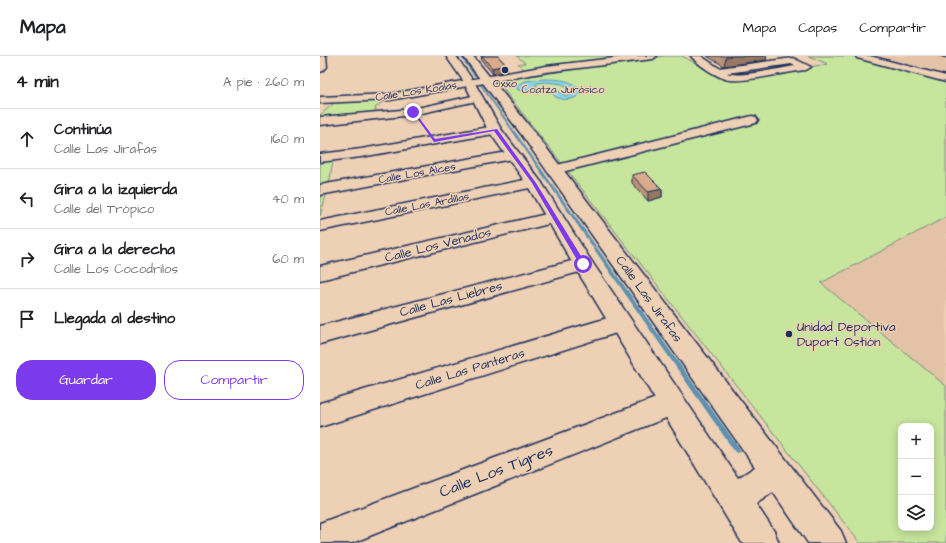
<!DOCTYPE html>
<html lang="es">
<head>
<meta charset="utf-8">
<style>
  :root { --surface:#fff; --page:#f2f2f2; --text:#202124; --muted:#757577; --line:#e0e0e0; --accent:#7c3aed }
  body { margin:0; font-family:"Architects Daughter",sans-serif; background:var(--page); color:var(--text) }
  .controls { position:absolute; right:12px; bottom:12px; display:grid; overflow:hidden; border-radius:8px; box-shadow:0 2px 10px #0003 }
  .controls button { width:36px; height:36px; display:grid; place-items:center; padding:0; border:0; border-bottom:1px solid var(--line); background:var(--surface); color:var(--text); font:20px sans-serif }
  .stop { position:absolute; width:12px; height:12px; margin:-9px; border:3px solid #7c3aed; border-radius:50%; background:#fff }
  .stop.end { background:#7c3aed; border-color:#fff; box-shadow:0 1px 4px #0008 }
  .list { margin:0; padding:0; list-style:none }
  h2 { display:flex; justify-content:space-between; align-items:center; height:52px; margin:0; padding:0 16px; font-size:17px }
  h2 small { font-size:13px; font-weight:400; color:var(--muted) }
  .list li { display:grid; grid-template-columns:26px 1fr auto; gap:12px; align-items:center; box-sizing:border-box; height:60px; padding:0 16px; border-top:1px solid var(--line) }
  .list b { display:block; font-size:15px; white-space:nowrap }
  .list p { margin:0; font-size:13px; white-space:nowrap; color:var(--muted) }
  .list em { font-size:13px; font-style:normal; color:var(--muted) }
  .actions { display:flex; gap:8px; padding:12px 16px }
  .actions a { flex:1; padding:9px 0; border:1px solid var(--accent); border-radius:16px; text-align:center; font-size:14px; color:var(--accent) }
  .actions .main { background:var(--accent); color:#fff }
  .icon { flex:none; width:22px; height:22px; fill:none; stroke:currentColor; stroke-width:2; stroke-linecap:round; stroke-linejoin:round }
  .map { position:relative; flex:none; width:626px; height:487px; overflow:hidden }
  header { display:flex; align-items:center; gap:24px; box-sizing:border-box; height:56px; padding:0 20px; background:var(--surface); border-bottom:1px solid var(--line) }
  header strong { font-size:19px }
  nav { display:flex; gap:22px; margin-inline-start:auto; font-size:14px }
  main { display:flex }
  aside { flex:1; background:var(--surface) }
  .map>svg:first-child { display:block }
</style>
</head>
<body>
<header>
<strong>Mapa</strong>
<nav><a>Mapa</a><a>Capas</a><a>Compartir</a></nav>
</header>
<main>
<aside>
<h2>4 min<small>A pie · 260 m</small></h2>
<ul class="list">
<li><svg class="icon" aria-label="ahead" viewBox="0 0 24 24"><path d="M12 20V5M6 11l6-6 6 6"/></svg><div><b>Continúa</b><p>Calle Las Jirafas</p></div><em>160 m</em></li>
<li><svg class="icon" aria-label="left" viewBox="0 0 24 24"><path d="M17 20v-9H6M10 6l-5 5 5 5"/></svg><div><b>Gira a la izquierda</b><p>Calle del Trópico</p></div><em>40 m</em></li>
<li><svg class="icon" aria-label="right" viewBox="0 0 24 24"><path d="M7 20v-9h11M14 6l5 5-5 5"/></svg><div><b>Gira a la derecha</b><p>Calle Los Cocodrilos</p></div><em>60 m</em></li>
<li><svg class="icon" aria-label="arrive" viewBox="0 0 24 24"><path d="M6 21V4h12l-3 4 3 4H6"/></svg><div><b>Llegada al destino</b></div></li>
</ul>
<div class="actions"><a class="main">Guardar</a><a>Compartir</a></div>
</aside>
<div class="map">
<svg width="626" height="487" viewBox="0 0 626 487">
  <rect width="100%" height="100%" fill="#eed0b4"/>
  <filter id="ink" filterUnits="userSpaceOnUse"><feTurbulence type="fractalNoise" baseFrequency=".025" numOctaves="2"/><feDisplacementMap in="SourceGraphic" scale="8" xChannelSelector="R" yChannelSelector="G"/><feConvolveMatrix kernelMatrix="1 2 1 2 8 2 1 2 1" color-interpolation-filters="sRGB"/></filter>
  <g filter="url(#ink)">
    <path fill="#e4c2a6" d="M 545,0 L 626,0 L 626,21 Z
      M 626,161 L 626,330 L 501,227 Z"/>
    <path fill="#c7e59d" stroke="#718a7e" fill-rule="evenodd" d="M 197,0 L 321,0 L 205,14 L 198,8 L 205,7 Z
      M 345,0 L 362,0 L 407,24 L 508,8 L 488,0 L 536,0 L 626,24 L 626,161 L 501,227 L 626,330 L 626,487 L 540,487 L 177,25 ZM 581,370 L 611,370 L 611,472 L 581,472 Z
      M 69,41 L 55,52 L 59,60 L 0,65 L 0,59 L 19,43 Z
      M 14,100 L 8,133 L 0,160 L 0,102 Z"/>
    <path fill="#88d3e9" stroke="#5c91b1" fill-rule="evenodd" d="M 224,23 C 235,23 258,23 260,38 C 255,44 243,45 236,41 C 233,39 232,36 228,36 C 218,34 206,39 197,33 L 197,29 L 205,25 ZM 227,26 L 243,28 L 252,38 L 246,40 L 236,34 L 215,30 L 217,27 Z"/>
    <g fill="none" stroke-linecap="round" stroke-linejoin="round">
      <path fill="#5c91b1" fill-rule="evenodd" d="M 140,0 L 142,0 L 156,20 L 154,20 Z
        M 160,29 L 162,29 L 419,392 L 420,394 L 419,396 L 417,397 L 415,396 Z"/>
      <defs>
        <path id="minor" d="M 0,0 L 6,0 L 7,11 L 3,15 L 0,16 Z
          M 311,0 L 337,0 L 333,3 L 226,16 L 70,44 L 0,47 L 0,41 L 70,38 L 226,10 Z
          M 371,0 L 381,0 L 399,12 L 473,2 L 491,11 L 486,14 C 465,16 429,26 410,24 C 399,23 377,8 371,0 ZM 472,8 L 475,10 C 461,12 419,22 407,17 Z
          M 536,0 L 550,0 L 626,20 L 626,26 L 537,2 Z
          M 157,39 L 162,42 L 161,44 L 93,59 L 0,69 L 0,61 L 93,53 Z
          M 432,60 L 436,61 L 438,64 L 436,67 L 234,118 L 229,117 L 227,114 L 229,111 Z
          M 175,70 L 179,71 L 181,74 L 179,77 L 41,101 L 0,106 L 0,98 L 41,93 Z
          M 193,95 L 198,96 L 200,99 L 198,102 L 0,139 L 0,129 Z
          M 214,122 L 219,124 L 222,127 L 219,130 L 0,175 L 0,165 Z
          M 235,156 L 241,157 L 243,161 L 241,165 L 0,224 L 0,210 Z
          M 263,202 L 270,203 L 273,208 L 270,213 L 0,288 L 0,270 Z
          M 301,258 L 309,261 L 312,267 L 309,273 L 0,371 L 0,347 Z
          M 352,336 L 361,340 L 365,348 L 361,356 L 32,487 L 0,487 L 0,467 Z"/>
        <path id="major" d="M 126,0 L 136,0 L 154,26 L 181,73 L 222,127 L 270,203 L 418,422 L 435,411 L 201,78 L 143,0 L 153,0 L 211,72 L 521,475 L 526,487 L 488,487 L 453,436 L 436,448 L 454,475 L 459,487 L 422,487 L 253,208 L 206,127 L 168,74 L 144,26 Z"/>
      </defs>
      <use href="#minor" stroke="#1b2f5e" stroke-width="3"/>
      <use href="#major" stroke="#1b2f5e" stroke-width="3"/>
      <use href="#minor" fill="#eed0b4" fill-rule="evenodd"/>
      <use href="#major" fill="#eed0b4" fill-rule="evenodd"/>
    </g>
    <path fill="#bb9377" stroke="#1b2f5e" d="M 161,0 L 178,0 L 186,9 L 188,15 L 173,18 L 162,5 Z
      M 387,0 L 447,0 L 446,4 L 404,10 Z
      M 619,0 L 626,0 L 626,2 Z
      M 312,119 L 342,133 L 342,141 L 328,145 L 312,127 Z"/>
    <path fill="#987861" stroke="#1b2f5e" d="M 413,0 L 447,0 L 446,4 L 404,10 L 406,1 Z
      M 186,9 L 188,15 L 173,18 L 172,12 Z
      M 342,133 L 342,141 L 328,145 L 328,136 Z"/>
    <path fill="#d9ab8a" stroke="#1b2f5e" d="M 162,0 L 178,0 L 186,9 L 172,12 Z
      M 325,116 L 342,133 L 328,136 L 312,119 Z"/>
  </g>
  <path fill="#7c3aed" d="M 92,55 L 94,55 L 115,83 L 177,73 L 216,127 L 266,208 L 265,209 L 260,209 L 212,127 L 174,75 L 114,86 Z"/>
  <g fill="#1b2f5e" stroke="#eed0b4" stroke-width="1.5">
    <circle cx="185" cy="14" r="4"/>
    <circle cx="469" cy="278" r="4"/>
  </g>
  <g text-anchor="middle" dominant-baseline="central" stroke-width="3" stroke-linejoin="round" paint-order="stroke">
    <g font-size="11" fill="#1b2f5e" stroke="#eed0b4">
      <text x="185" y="27">Oxxo</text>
    </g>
    <g font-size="11" fill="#2c4164" stroke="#eed0b4">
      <text x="243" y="33">Coatza Jurásico</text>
    </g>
    <g font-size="11" fill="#1b2f5e" stroke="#eed0b4">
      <text transform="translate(96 35) rotate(-9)">Calle Los Koalas</text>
      <text transform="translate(97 117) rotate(-10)">Calle Los Alces</text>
      <text transform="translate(107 148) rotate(-11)">Calle Las Ardillas</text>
    </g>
    <g font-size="13" fill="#1b2f5e" stroke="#eed0b4">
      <text transform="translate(118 189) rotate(-14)">Calle Los Venados</text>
      <text transform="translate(131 243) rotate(-15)">Calle Las Liebres</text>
      <text transform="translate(329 243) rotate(54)">Calle Las Jirafas</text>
      <text transform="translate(150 313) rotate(-17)">Calle Las Panteras</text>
    </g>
    <g font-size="13" fill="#1b2f5e" stroke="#eed0b4" text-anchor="start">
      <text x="477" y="271">Unidad Deportiva<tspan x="477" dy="15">Duport Ostión</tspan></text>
    </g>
    <g font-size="16" fill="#1b2f5e" stroke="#eed0b4">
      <text transform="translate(176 415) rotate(-21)">Calle Los Tigres</text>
    </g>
  </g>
</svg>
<div class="controls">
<button>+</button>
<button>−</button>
<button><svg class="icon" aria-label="layers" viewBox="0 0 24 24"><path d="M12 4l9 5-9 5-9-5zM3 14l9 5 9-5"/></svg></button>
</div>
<div class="stop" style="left:263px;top:208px"></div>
<div class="stop end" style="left:93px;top:56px"></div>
</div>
</main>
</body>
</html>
